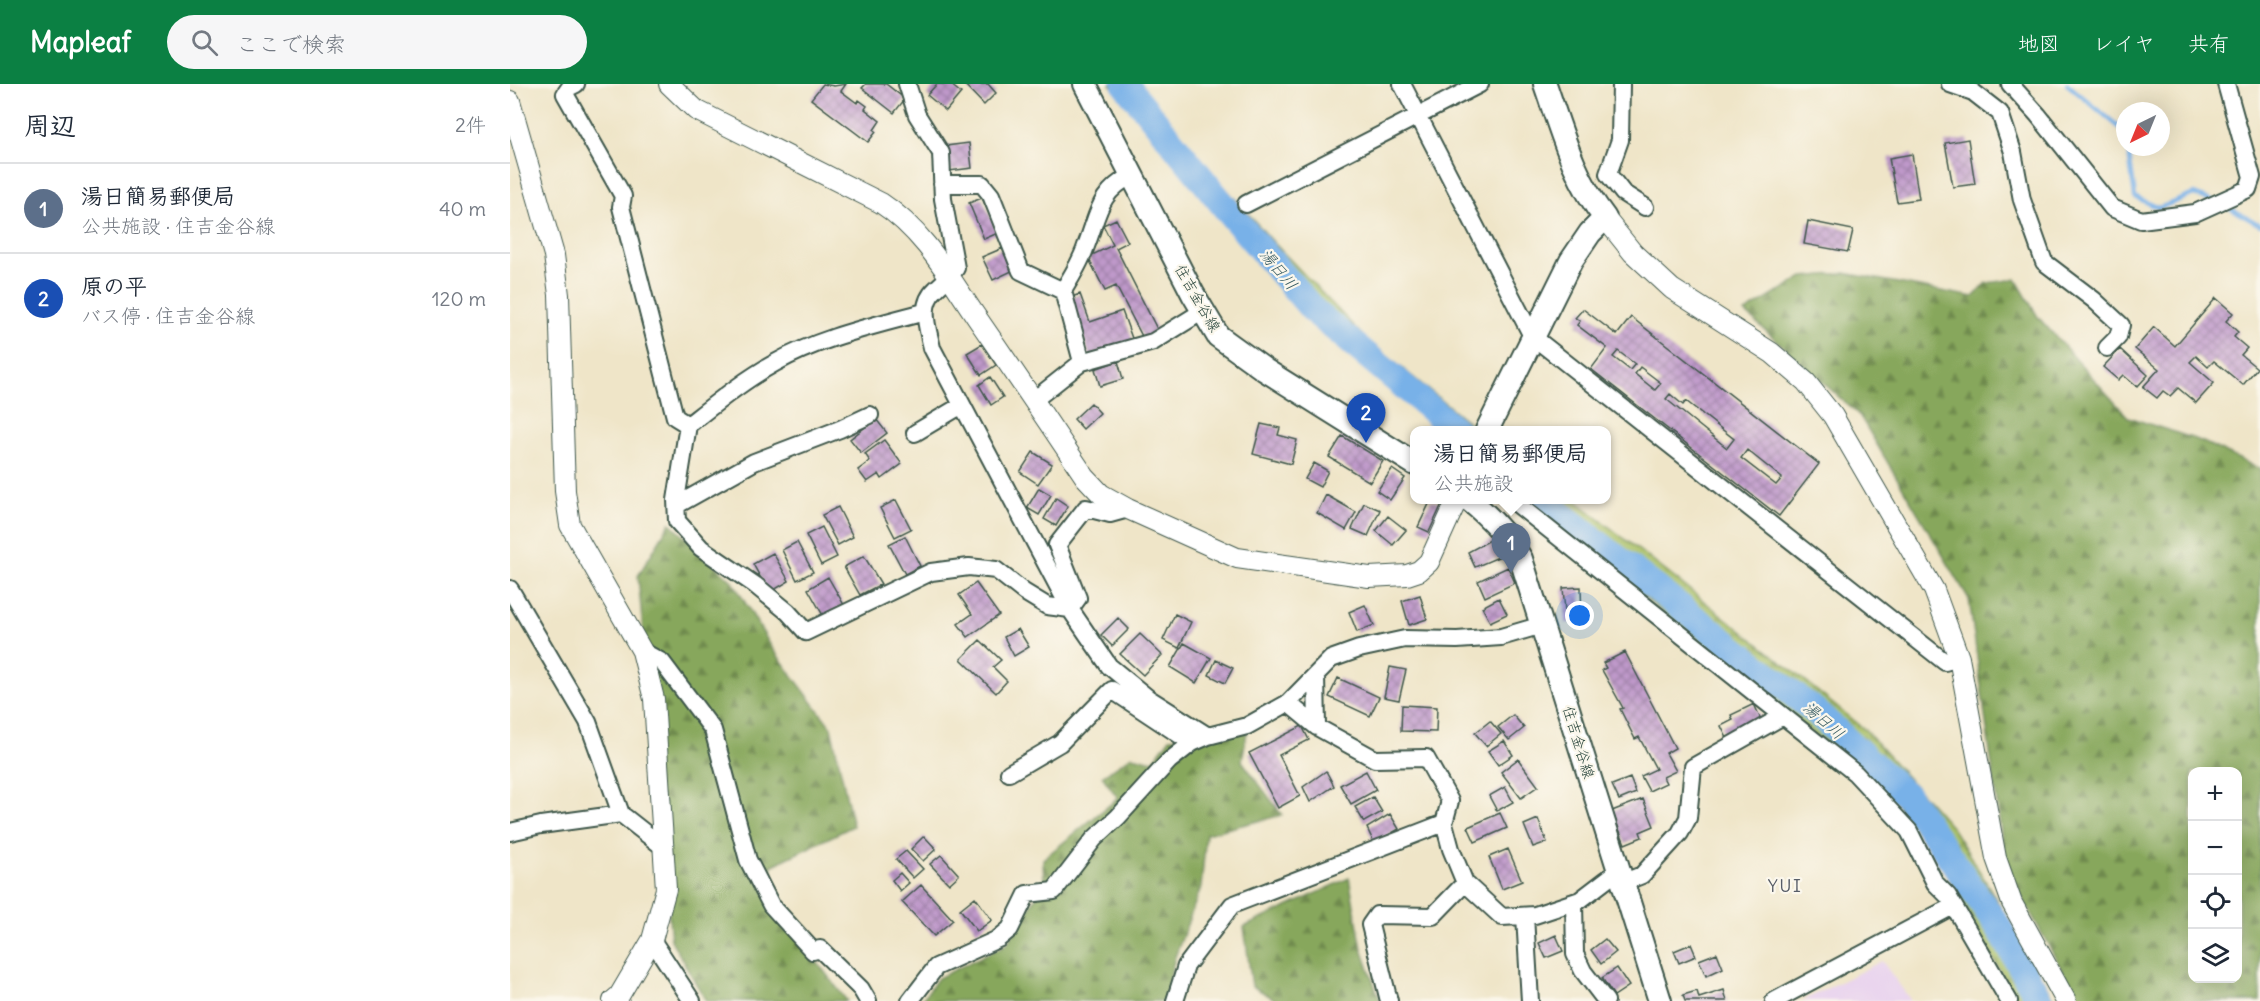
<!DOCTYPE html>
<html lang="ja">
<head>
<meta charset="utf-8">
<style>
  :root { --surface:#fff; --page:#f6f6f7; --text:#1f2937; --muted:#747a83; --line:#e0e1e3; --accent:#0b8043 }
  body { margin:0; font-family:Delius,"Klee One",sans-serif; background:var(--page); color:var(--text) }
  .controls { position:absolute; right:18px; bottom:18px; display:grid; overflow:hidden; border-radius:12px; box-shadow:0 6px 24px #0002 }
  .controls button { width:54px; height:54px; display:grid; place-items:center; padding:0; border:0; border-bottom:2px solid var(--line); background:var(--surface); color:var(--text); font:30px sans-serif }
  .compass { position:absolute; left:1606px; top:18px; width:54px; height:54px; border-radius:50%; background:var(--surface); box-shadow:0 6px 24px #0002; rotate:223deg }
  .you { position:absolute; left:1070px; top:532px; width:21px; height:21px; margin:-15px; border:4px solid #fff; border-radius:50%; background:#1a73e8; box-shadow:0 0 0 9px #1a73e833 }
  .badge { display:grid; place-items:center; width:39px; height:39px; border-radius:50%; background:var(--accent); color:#fff; font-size:20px; font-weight:700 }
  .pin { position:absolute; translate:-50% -50px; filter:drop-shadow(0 2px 3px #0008) }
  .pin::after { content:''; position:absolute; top:32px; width:21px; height:18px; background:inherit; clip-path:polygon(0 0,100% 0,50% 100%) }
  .popup { position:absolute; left:900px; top:342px; width:201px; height:78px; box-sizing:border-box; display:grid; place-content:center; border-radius:12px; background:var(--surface); filter:drop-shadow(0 2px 4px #0005); font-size:20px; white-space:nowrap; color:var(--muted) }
  .popup b { font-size:22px; color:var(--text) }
  .popup::after { content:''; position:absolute; left:50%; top:100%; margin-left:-12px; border:12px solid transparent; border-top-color:var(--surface) }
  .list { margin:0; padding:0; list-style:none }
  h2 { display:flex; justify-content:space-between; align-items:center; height:78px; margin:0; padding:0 24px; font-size:26px }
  h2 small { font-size:20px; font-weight:400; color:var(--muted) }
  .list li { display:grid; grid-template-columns:39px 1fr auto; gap:18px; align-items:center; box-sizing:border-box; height:90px; padding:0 24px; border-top:2px solid var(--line) }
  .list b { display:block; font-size:22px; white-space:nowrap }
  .list p { margin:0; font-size:20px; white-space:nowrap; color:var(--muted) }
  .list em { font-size:20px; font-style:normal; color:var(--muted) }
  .icon { flex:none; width:33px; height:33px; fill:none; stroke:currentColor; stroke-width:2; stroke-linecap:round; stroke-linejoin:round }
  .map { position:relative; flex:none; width:1750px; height:917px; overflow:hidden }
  header { display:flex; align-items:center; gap:36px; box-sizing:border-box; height:84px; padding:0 30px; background:var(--accent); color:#fff }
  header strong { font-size:28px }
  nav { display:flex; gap:33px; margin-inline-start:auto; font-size:21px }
  .search { width:420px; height:54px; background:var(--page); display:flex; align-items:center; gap:15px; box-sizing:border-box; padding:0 21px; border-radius:33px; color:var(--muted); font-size:22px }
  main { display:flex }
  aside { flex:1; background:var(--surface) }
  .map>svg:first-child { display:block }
</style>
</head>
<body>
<header>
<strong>Mapleaf</strong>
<div class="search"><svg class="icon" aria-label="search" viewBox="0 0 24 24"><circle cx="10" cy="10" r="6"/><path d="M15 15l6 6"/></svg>ここで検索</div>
<nav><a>地図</a><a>レイヤ</a><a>共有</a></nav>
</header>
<main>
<aside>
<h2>周辺<small>2件</small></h2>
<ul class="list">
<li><span class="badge" style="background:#5c6f8a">1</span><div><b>湯日簡易郵便局</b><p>公共施設 · 住吉金谷線</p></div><em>40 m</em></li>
<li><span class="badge" style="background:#1a4fb4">2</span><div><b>原の平</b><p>バス停 · 住吉金谷線</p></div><em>120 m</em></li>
</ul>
</aside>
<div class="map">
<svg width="1750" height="917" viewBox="0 0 1750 917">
  <defs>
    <pattern id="grass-tufts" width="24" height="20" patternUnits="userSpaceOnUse" patternTransform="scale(1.5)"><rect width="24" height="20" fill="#aac167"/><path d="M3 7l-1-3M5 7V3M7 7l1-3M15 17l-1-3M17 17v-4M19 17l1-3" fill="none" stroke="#8a9e56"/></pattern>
    <pattern id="forest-firs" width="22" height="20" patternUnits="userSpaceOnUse" patternTransform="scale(1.5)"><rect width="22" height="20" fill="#87a75c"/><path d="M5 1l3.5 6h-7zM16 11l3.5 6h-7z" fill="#6e894d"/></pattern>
    <pattern id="building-cross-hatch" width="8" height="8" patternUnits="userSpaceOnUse" patternTransform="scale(1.5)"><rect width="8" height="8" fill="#bf99ca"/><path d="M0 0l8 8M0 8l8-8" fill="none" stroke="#9b7ea5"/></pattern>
  </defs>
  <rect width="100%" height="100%" fill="#fbf7ec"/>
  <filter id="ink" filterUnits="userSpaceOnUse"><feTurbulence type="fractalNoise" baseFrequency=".0167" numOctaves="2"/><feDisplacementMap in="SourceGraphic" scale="12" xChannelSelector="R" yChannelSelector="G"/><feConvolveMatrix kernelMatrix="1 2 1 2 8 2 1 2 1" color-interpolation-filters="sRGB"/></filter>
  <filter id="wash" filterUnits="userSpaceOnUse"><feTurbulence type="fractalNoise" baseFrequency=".008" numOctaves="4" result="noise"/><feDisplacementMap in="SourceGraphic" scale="24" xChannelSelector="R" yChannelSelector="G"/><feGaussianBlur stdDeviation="1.35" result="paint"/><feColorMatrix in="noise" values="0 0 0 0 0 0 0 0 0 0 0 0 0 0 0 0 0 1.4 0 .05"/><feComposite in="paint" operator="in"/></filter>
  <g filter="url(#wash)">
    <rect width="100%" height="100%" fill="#efe5c8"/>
    <path fill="#e8d2ee" d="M 1372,877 L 1401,917 L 1292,917 Z"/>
    <path fill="url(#grass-tufts)" stroke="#647f4e" stroke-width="1.5" d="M 600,0 L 631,0 L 666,48 L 764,159 L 854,253 L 968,346 L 935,346 L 883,309 L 801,240 L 726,153 Z
      M 1015,416 L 1065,416 L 1279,584 L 1356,647 L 1443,745 L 1473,793 L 1545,917 L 1507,917 L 1430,779 L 1376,706 L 1203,572 L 1098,482 Z"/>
    <path fill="url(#forest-firs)" stroke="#537248" stroke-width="1.5" fill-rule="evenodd" d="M 1335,189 L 1463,213 L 1477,199 L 1506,195 L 1528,233 L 1618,333 L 1691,357 L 1750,385 L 1750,917 L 1569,917 L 1496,784 L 1459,515 L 1350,332 L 1235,228 L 1293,193 ZM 1682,688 L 1728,688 L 1728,894 L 1682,894 Z
      M 160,439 L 223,498 L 262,564 L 321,643 L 343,742 L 261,782 L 275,836 L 337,917 L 196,917 L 161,856 L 128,492 Z
      M 737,648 L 732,677 L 772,731 L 696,750 L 691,803 L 665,873 L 654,917 L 411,917 L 428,894 L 497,860 L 534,801 L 533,775 L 608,714 L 592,692 L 622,672 L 643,677 L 660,654 Z
      M 839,794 L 852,865 L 870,917 L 768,917 L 742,902 L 734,843 Z"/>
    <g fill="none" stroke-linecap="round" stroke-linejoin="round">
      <path stroke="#78b1e8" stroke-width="4.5" d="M 1557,0 L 1615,48
        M 1618,63 L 1625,113 L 1649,124 L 1684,110 L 1702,117
        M 1716,122 L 1750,141"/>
      <path stroke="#78b1e8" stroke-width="27" d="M 615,0 L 723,133 L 804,227 L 946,346
        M 1032,416 L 1306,628 L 1398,713 L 1488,842 L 1530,917"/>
    </g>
    <g id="blocks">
      <path fill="url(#building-cross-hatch)" fill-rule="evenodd" d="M 313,0 L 324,2 L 336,0 L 331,7 L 347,19 L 349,16 L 357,22 L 355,25 L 370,37 L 364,46 L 366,48 L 358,58 L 301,15 Z
        M 356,0 L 376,0 L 395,15 L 384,29 L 352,4 Z
        M 427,0 L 440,0 L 451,9 L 436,27 L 417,11 Z
        M 454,0 L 478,0 L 486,9 L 474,21 Z
        M 1458,55 L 1465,100 L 1443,103 L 1435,59 Z
        M 459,59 L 462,84 L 439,87 L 436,62 Z
        M 1402,70 L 1409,115 L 1387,118 L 1379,74 Z
        M 472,114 L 488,149 L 474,155 L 459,119 Z
        M 606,135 L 618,158 L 606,164 L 649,249 L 634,256 L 606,202 L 595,207 L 578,173 L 603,161 L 593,141 Z
        M 1298,137 L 1343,146 L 1338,168 L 1294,160 Z
        M 493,164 L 504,186 L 483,196 L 472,173 Z
        M 570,210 L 580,238 L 612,227 L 623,257 L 580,272 L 559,214 Z
        M 1706,214 L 1723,229 L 1716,237 L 1728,248 L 1724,253 L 1737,264 L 1731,271 L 1747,284 L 1733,301 L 1704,277 L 1698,283 L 1686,272 L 1680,278 L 1704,299 L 1686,319 L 1668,304 L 1660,312 L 1653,307 L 1647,314 L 1633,303 L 1649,285 L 1625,265 L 1644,243 L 1665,262 Z
        M 1073,225 L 1107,251 L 1121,233 L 1309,380 L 1269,432 L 1081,285 L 1097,264 L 1067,241 L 1070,237 L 1065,234 ZM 1108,267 L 1125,280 L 1120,286 L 1103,273 ZM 1130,283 L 1151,299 L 1145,306 L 1125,290 ZM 1160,310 L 1173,321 L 1176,317 L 1224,355 L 1217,364 L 1156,315 ZM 1237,366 L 1272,394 L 1266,401 L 1231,374 Z
        M 472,260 L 486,281 L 471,291 L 457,269 Z
        M 1610,265 L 1638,291 L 1627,303 L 1613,291 L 1608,296 L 1593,283 Z
        M 608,277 L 613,295 L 590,302 L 585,285 Z
        M 480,293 L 493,313 L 481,321 L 469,301 Z
        M 581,319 L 590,329 L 573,345 L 564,335 Z
        M 366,335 L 377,349 L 351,369 L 340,355 Z
        M 751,340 L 770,344 L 768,351 L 787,356 L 781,380 L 743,370 Z
        M 832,352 L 873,377 L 860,398 L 819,373 Z
        M 374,356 L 392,380 L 372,395 L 369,390 L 357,398 L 348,386 L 360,377 L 355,370 Z
        M 523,368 L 542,380 L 528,400 L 510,388 Z
        M 804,379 L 818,387 L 810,403 L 795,395 Z
        M 882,385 L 895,394 L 880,416 L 867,407 Z
        M 529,404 L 541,411 L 529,431 L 517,424 Z
        M 816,411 L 846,428 L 836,446 L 807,429 Z
        M 546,414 L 558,422 L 546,442 L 534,435 Z
        M 386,416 L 401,445 L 385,453 L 370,424 Z
        M 921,416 L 932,420 L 919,448 L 908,443 Z
        M 854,419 L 870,426 L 858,452 L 842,445 Z
        M 328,423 L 343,453 L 328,461 L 312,431 Z
        M 878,432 L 896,446 L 883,461 L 866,447 Z
        M 312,443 L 327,473 L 311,481 L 296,451 Z
        M 395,452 L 410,482 L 395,490 L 379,460 Z
        M 982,455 L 991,472 L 965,483 L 958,468 Z
        M 287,458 L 303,488 L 287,496 L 272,466 Z
        M 263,469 L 279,497 L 259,509 L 243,480 Z
        M 354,472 L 371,500 L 350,511 L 334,483 Z
        M 998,483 L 1005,499 L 975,513 L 968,497 Z
        M 318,493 L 334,521 L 314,533 L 298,505 Z
        M 466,499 L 489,531 L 458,553 L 448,540 L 462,530 L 449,511 Z
        M 1071,503 L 1072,537 L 1056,539 L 1053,504 Z
        M 910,511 L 917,535 L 899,541 L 892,517 Z
        M 989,514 L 997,530 L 980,538 L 972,523 Z
        M 855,521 L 864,541 L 847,548 L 839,528 Z
        M 665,530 L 681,538 L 669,564 L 653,556 Z
        M 608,534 L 619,545 L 602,562 L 591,551 Z
        M 508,545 L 519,563 L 504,572 L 494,553 Z
        M 630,550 L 652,571 L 633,591 L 610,570 Z
        M 470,556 L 491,576 L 483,583 L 497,597 L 486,609 L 451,575 Z
        M 674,559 L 701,574 L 686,599 L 660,583 Z
        M 1115,568 L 1165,664 L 1156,669 L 1166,687 L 1153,693 L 1156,699 L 1139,707 L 1131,692 L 1146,685 L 1129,653 L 1125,655 L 1110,625 L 1113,624 L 1092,586 L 1096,584 L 1093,579 Z
        M 706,576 L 723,584 L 715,599 L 699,591 Z
        M 880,583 L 896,586 L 889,616 L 874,613 Z
        M 828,594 L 869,613 L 860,632 L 819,613 Z
        M 1244,620 L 1252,638 L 1217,654 L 1211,642 L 1223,636 L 1221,631 Z
        M 892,621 L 927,623 L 926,648 L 891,647 Z
        M 1003,631 L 1014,644 L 999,656 L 988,643 Z
        M 980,637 L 991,650 L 976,662 L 965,649 Z
        M 792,642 L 799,656 L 769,671 L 790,712 L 768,724 L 739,669 Z
        M 994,657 L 1003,671 L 988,681 L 978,667 Z
        M 1008,675 L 1028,702 L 1011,714 L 991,688 Z
        M 816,687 L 824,702 L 800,718 L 793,703 Z
        M 856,687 L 866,706 L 841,720 L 830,701 Z
        M 1120,694 L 1126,709 L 1109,716 L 1102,701 Z
        M 995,703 L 1003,718 L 987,727 L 979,712 Z
        M 863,713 L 872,728 L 854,738 L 845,723 Z
        M 1133,715 L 1144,742 L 1130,748 L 1132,753 L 1115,760 L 1102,727 Z
        M 990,729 L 997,744 L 965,758 L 958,743 Z
        M 880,730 L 889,745 L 864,759 L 857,744 Z
        M 1028,735 L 1037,758 L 1023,763 L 1014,741 Z
        M 414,752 L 426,765 L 413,777 L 401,765 Z
        M 998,765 L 1012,797 L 992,805 L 979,773 Z
        M 396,767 L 413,785 L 403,794 L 386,775 Z
        M 431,771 L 449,791 L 439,800 L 420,780 Z
        M 390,789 L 399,799 L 390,807 L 382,796 Z
        M 411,801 L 443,836 L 424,852 L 392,818 Z
        M 465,813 L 482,836 L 467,847 L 450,825 Z
        M 1046,851 L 1053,867 L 1036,874 L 1029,859 Z
        M 1095,855 L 1106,868 L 1091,880 L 1081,866 Z
        M 1181,860 L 1186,872 L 1169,879 L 1164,867 Z
        M 1207,869 L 1213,884 L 1196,892 L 1189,876 Z
        M 1107,884 L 1119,902 L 1104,912 L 1092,894 Z
        M 1214,906 L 1217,917 L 1175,917 L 1173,911 L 1187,907 L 1189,914 Z"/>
    </g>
  </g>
  <g filter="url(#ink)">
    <use href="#blocks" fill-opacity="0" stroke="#3e564a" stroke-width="1.5"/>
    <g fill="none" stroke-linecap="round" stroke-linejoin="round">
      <defs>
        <path id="minor" d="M 66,0 L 60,3 L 55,10 L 113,112 L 111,123 L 165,333 L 178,341 L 166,416 L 167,437 L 191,464 L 245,501 L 278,528 L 296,548 L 421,488 L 459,483 L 486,486 L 514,508 L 537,522 L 560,525
          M 397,0 L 407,31 L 431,69 L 433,115 L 446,184 C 440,193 434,197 426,205 C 408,221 418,244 422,264 L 560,525 L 599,582 L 638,614 L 698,652
          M 892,0 L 1022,252 L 1435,578 L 1449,574
          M 1111,0 L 1110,56 L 1098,90 L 1113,109 L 1135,123
          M 1440,0 L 1463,8 L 1490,29 L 1503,68 L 1512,116 L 1534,178 L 1584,216 L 1611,241 L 1608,253 L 1597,264
          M 1500,0 L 1528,31 L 1602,124 L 1631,136 L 1685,129 L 1738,105 L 1742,93 L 1716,0
          M 432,100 L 472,100 L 481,111 L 511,187 L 553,207 C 561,193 571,178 576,162 C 589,129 588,109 622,91
          M 736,120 L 970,0
          M 572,278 L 643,258 L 693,227
          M 524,316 L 572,278 L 553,207
          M 178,341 C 206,319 234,296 265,279 C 311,253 364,242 414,228
          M 405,349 L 452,321
          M 1002,416 L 1345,689 L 1399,747 L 1425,799 L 1438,812 L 1499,917
          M 167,421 L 244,378 L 330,345 L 360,331
          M 0,505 L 78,638 L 111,730 L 153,763
          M 560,525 L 568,514 L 547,461 L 576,424 L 600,430 L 618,425
          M 132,567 L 152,578 L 203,646 L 238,776 L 261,821 L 303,867 L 310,865 L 351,905 L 358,917
          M 806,591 L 807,643
          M 778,619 L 807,643 L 865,675 L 916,674 L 940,717 L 934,739 L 941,765 L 955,799 L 992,833 L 1025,831 L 1070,816 L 1108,787
          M 499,689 L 550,659 L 602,606 L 682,659
          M 0,748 L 31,741 L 111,730
          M 1112,799 L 1132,791 L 1170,749 L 1178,734 L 1183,683 L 1273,632
          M 1064,818 L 1065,870 L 1073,887 L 1096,917
          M 1015,832 L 1020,917
          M 142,856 L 182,917
          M 400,917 L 426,883 L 488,855 L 500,845 L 517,810 L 544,807 L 584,755 L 608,733 L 659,677 L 682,659 L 698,652 L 737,642 L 778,619 L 821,575 L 849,565 L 895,555 L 947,556 L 991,553 L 1032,541
          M 665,917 L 676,882 L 722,821 L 934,739
          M 879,917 L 860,841 L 867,831 L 923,832 L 955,799
          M 1264,917 L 1443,822"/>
        <path id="tertiary" d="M 159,0 L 186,26 L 371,119 C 414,147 439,193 467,234 C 503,286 539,339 575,393 L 591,410 L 618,425 L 727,474 L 859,493 L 897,491 L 909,487 L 919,478 L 947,416
          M 0,17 L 44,171 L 49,211 L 55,407 L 60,441 L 132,567 L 144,615 L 156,805 L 142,856 L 109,912 L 103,917
          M 1095,134 L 1123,169 L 1162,205 L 1262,269 L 1296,298 L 1323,332 L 1424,506 L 1449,574 L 1486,774 L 1502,819 L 1556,917"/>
        <path id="secondary" d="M 575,0 L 683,210 L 708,252 L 755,286 L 905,380
          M 977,346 L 1061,177 L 1080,149 L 1095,134 C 1064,95 1051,46 1035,0
          M 959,416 C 980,433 998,451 1011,475 L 1150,917"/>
      </defs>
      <use href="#minor" stroke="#3e564a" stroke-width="20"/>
      <use href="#tertiary" stroke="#3e564a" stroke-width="22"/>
      <use href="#secondary" stroke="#3e564a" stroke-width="26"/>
      <use href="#minor" stroke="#fff" stroke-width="16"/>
      <use href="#tertiary" stroke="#fff" stroke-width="20"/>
      <use href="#secondary" stroke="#fff" stroke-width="22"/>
    </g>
  </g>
  <g text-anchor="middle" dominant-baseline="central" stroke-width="4.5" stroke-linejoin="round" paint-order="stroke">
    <g font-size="15" fill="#1f3d34" stroke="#fbf7ec">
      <text transform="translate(688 214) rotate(60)">住吉金谷線</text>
      <text transform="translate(1069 658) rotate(73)">住吉金谷線</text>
    </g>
    <g font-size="16" font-style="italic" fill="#355a61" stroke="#fbf7ec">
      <text transform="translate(769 185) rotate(50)">湯日川</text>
      <text transform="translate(1314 636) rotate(41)">湯日川</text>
    </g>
    <g font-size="18" letter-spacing="1.5" fill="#575d68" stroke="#fbf7ec">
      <text x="1275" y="801">YUI</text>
    </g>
  </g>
</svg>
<div class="controls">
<button>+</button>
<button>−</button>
<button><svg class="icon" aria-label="locate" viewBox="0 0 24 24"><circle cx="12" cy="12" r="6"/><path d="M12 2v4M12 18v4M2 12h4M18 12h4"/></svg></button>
<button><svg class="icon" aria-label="layers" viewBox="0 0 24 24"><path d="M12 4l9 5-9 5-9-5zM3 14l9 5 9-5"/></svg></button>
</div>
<svg class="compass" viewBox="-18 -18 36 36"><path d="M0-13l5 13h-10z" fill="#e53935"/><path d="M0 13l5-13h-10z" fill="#747a83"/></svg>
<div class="you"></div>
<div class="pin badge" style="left:1001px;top:489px;background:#5c6f8a">1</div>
<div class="popup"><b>湯日簡易郵便局</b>公共施設</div>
<div class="pin badge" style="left:856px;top:359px;background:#1a4fb4">2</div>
</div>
</main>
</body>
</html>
